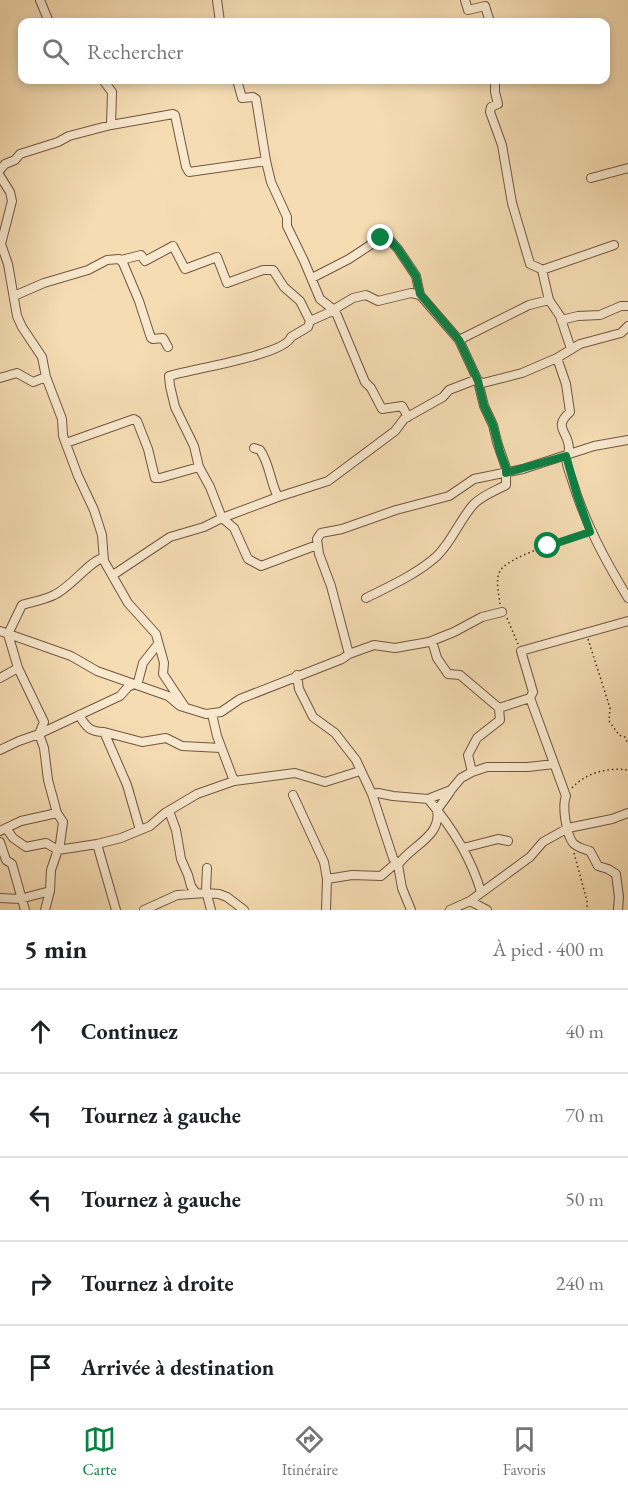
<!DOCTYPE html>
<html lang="fr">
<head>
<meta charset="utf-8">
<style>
  :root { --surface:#fff; --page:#f6f6f6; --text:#202124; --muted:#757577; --line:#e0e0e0; --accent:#0b8043 }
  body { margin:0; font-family:"EB Garamond",serif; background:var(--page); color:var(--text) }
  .stop { position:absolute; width:18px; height:18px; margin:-14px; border:4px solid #0b8043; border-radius:50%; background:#fff }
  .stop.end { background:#0b8043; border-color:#fff; box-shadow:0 2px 6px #0008 }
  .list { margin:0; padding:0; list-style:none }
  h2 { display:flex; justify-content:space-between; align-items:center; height:78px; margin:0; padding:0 24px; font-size:26px }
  h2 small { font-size:20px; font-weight:400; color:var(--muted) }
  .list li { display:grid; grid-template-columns:39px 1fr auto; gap:18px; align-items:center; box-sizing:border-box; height:84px; padding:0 24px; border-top:2px solid var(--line) }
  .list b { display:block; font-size:22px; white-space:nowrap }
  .list em { font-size:20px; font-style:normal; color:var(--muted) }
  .icon { flex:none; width:33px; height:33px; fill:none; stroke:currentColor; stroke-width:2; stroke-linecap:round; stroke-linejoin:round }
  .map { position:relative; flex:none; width:628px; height:910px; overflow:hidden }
  .search { position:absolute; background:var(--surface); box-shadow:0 3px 9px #0003; left:18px; right:18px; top:18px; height:66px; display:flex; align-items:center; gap:15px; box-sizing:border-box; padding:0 21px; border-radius:12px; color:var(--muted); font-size:22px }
  .sheet { height:498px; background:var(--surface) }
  nav { display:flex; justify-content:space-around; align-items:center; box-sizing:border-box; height:84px; border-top:2px solid var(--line); background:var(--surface); font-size:16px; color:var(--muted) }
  nav a { display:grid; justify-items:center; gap:3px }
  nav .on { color:var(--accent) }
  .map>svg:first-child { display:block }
</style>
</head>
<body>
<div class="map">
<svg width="628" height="910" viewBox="0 0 628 910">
  <rect width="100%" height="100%" fill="#f5dcb3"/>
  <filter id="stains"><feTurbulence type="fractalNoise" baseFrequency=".00333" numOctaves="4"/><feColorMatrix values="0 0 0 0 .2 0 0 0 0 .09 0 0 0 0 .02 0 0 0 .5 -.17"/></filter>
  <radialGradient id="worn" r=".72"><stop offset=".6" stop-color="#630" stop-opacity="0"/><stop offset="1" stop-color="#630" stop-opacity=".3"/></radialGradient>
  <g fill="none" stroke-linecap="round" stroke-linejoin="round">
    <defs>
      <path id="street" d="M 40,0 L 49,22
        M 217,0 L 220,22
        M 465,0 L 468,10 L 485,6 L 490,22
        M 103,80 L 112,92 L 111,125
        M 237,80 L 242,98 L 253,97 L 256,99 L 266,161
        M 495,80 L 495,92 L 498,104 L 491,107 L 490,112 L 502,145 L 512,203 L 530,264 L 539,268 L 542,270 L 549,300 L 560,316 L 571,349
        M 0,170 L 5,164 L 15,160 L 20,154 L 58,142 L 69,136 L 111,125 L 173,114 L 175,115 L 186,167 L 189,172 L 266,161 L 271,182 L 287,217 L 287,226 L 304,261 L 320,299 L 334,310 L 337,315 L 365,382 L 371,388 L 382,409 L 402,406 L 408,417
        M 0,176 L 10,192 L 12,201 L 1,244 L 8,264 L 17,316 L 22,327 L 42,357 L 46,377 L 62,419 L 63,436 L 78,476 L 94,510 L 102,535 L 104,561 L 128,603 L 156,634 L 164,663 L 163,674 L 185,707
        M 591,178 L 628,168
        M 121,260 L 141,255 L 145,261 L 173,246 L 185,269 L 217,257 L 227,283 L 263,270 L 273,270 L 284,287 L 300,301 L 310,321
        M 542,270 L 614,245
        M 312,278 L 349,259 L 381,238 L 389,239 L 398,249 L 416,276 L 420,295 L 459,340 L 478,381 L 484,406 L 493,425 L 497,442 L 506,468 L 506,485 C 495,491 483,495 474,504 C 460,519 453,540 437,556 C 417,574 390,586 366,598
        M 14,296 L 44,283 L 88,270 L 107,260 L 119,259 L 123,263 L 139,301 L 151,338 L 153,339 L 163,338 L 168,347
        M 561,320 L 578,316 L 600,315 L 621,306 L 628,306
        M 459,340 L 529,305 L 549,300
        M 557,358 L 566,384 L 570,412 C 552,428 569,431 569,449 C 569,452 567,455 566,458 C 566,464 570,474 572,480 C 585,523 605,560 628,598
        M 0,378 L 17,373 L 33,382 L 46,377
        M 66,443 L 134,419 L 137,421 L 148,449 L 155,478 L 160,478 L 199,467
        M 254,448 L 260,450 C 270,464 270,482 278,497
        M 317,545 L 261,566 L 248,559 L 234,528 L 222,518 L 210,487 L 199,467 L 194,446 L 175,407 L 170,386 L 169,376 C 191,369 285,355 291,337 L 308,327 L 310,321 L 328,313 L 353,298 L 366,295 L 378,301 L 411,293 L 420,295
        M 113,575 L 170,537 L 204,527 L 222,518 L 278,497 L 328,481 L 395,431 L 404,419 L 443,397 L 449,390 L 475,380 L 483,383 L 522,373 L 557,358 L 580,344 L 621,333 L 628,326
        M 0,631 L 71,656 L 97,671 L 168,696 L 180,706 L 206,714 L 221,712 L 240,699 L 342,659 L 349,654 L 331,586 L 319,554 L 317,539 L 321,533 L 342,529 L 396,510 L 449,496 L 474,479 L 523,469 L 594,446 L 628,440
        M 432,641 L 437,658 L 448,674 L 460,675 L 499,708 L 530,698
        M 349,654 L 374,645 L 395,648 L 429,642 L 454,632 L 482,617 L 502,612
        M 297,675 L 299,689 L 313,717 L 335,733 L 356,760 L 372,794 L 393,858 L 398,865 L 402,888 L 411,910
        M 0,678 L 18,668
        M 212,714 L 217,736 L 234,781
        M 79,715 C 86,727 90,732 104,732 L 127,785 L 140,830
        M 104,732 L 142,742 L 166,738 L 182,746 L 221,748
        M 0,750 L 19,741 L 39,734 L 120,696 L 128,687 L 138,682 L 143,663 L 158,644
        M 472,772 L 468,755 L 477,738 L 500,720 L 499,708
        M 372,794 L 378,793 L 393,796 L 428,799 L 451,790 L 461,778 L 472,772 L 487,767 L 528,767 L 554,764
        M 293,795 L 324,862 L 327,879 L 326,910
        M 428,799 C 451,826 471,857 481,892
        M 169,811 L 176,830 L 181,859 L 188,875 L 191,886 L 196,893
        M 6,828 L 13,838 L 26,847 L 46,843 L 58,850 L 97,844 L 121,838 L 150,826 L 165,813 L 197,794 L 234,781 L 295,773 L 325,782 L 360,771
        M 0,831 L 21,821 L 57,813
        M 0,842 L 6,860 L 12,864 L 25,910
        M 97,844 L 116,910
        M 463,848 L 498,839 L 508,841
        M 398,865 C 410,846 442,837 437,810 L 450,792
        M 207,868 L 206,891 L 211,910
        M 327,879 L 352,875 L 381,876 L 396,863
        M 0,898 L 20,899 L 50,891 L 51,870 L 60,844 L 63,822 L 57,813 L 48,780 L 44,748 L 39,734 L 44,722 L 18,668 L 8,634 L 22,605 C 32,602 44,600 54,595 C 70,588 91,560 103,558
        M 470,901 L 487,910
        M 45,910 L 50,891
        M 144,910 L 177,895 L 206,893 L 219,894 L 227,897 L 244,910
        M 450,910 L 470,901 L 530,857 L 543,842 L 568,828 L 612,819 L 628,813
        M 618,910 L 619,897 L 616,874 L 608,869 L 598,866 L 590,851 C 584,849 578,848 573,843 C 566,834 562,806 566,796 L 530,698 L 533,692 L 521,651 L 628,621"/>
    </defs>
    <use href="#street" stroke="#73563f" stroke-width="10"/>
    <path stroke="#482a18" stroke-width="1.5" stroke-dasharray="1.5 3" stroke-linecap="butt" d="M 500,604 C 499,594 495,580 500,571 C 508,556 566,540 584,534
      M 507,618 L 518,644
      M 588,639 L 610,708 L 609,721 L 619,735 L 625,737 L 628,744
      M 572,788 C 585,773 608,767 628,770
      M 574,853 L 587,901 L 587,910"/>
    <use href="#street" stroke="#f8e8ce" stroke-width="8"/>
  </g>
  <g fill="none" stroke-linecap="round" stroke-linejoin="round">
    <path stroke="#0b8043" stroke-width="8" d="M 381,238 L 389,239 L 398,249 L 416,276 L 420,294 L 459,340 L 478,381 L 484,406 L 493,425 L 500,452 L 506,468 L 506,473 L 566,456 L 577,495 L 590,532 L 548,546"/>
  </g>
  <rect width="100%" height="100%" filter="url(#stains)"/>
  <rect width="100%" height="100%" fill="url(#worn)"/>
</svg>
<div class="stop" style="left:548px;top:546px"></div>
<div class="stop end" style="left:381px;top:238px"></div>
<div class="search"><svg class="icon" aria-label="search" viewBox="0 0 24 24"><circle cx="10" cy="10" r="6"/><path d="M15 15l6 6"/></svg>Rechercher</div>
</div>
<section class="sheet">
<h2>5 min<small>À pied · 400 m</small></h2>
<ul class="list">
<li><svg class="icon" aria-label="ahead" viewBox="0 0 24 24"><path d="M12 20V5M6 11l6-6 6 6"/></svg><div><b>Continuez</b></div><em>40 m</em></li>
<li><svg class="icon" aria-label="left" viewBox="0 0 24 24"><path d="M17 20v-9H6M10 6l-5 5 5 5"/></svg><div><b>Tournez à gauche</b></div><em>70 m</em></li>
<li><svg class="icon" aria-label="left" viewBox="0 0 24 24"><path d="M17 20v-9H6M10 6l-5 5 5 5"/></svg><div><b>Tournez à gauche</b></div><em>50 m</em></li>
<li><svg class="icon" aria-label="right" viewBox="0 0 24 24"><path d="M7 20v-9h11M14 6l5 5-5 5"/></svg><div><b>Tournez à droite</b></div><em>240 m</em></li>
<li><svg class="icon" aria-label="arrive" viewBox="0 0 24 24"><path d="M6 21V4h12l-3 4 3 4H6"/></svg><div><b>Arrivée à destination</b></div></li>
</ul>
</section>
<nav>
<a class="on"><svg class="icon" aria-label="map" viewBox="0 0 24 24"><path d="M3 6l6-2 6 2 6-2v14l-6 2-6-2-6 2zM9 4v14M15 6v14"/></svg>Carte</a>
<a><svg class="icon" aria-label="directions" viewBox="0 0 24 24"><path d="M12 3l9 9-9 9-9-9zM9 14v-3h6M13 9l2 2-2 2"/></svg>Itinéraire</a>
<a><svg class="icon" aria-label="saved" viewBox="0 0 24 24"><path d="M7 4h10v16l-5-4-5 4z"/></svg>Favoris</a>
</nav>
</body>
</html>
